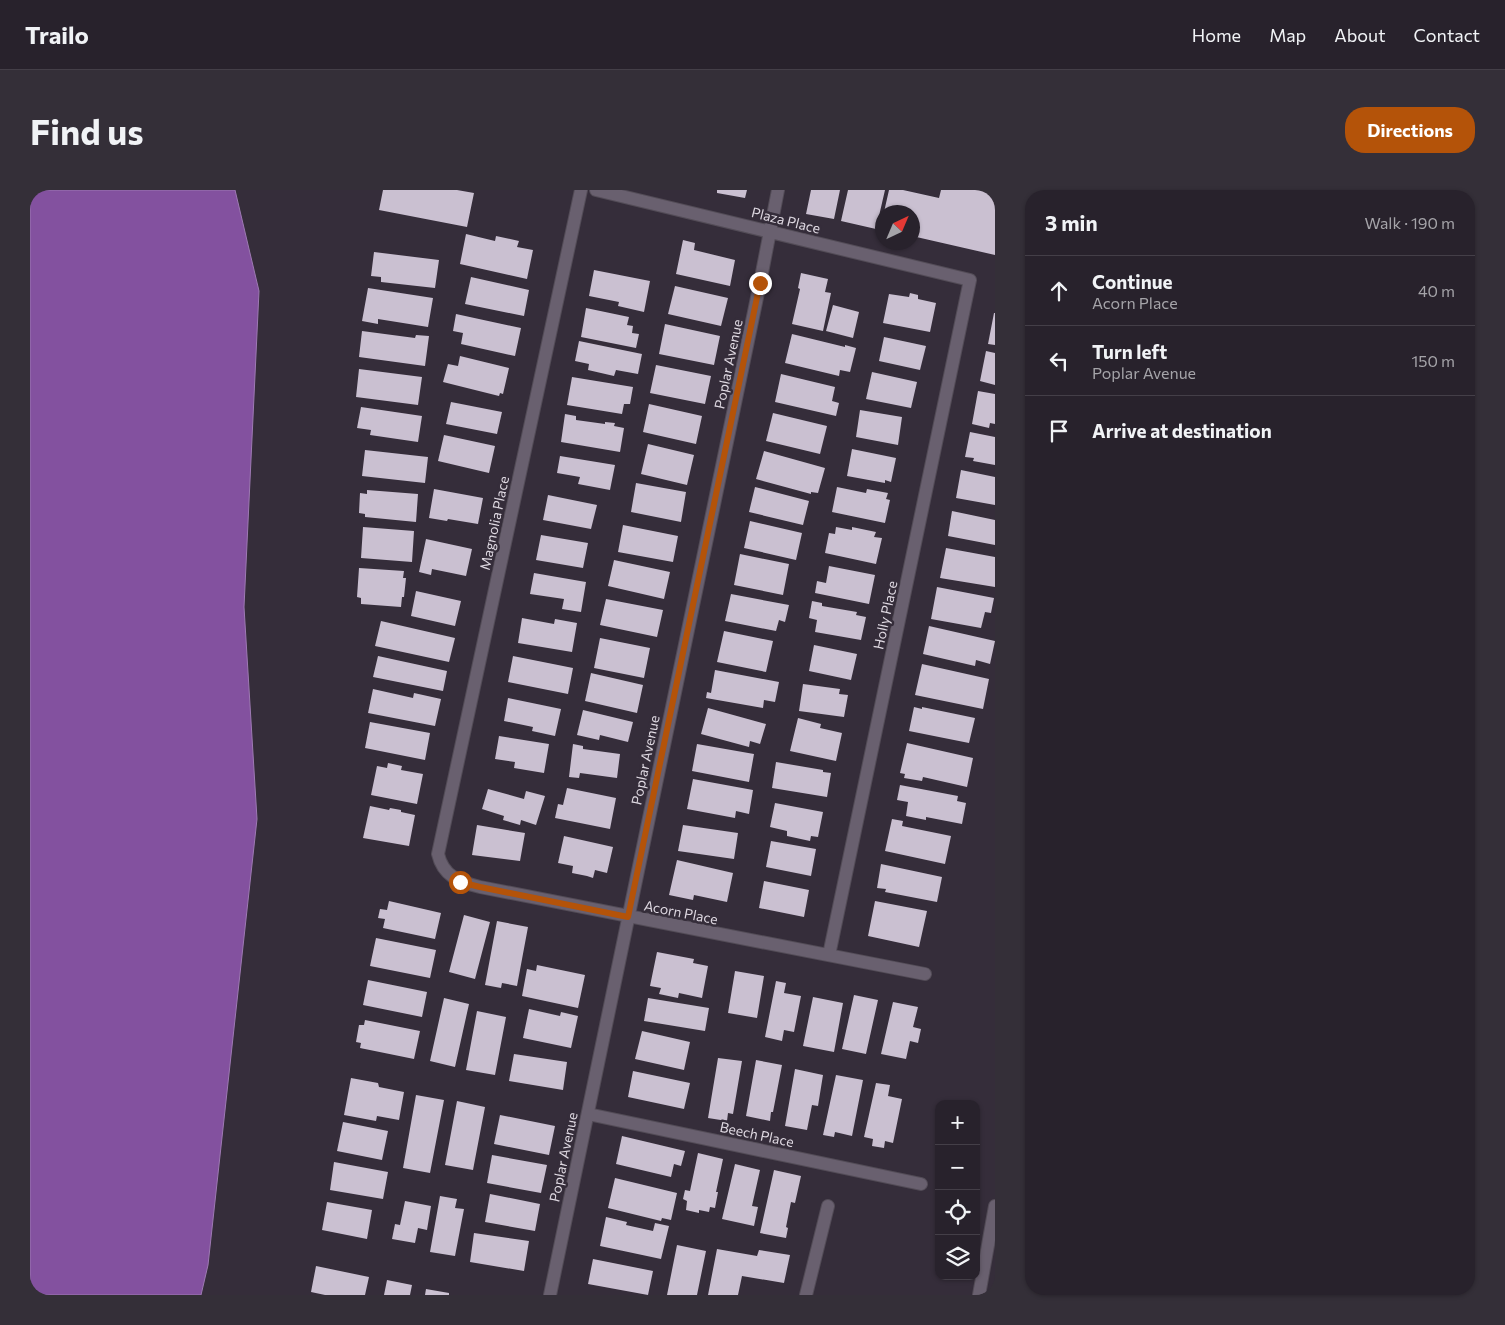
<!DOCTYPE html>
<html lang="en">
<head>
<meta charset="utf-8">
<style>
  :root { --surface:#28222c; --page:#342f38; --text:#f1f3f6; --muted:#a5a4a9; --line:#443f48; --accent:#b45309 }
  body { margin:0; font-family:Commissioner,sans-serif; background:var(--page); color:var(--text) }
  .controls { position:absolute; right:15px; bottom:15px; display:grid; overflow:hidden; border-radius:10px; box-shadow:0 1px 4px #0004 }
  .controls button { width:45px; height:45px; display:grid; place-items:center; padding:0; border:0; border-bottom:1px solid var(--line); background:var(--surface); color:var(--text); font:25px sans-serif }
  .compass { position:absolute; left:845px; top:15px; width:45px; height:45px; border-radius:50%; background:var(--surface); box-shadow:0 1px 4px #0004; rotate:44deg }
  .stop { position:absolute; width:15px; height:15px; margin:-11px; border:4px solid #b45309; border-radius:50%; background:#fff }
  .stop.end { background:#b45309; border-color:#fff; box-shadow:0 1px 5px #0008 }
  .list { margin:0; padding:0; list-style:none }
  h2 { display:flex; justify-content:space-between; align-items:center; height:65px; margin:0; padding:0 20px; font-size:21px }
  h2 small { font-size:16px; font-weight:400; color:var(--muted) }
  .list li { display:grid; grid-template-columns:32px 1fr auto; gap:15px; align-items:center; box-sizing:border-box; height:70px; padding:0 20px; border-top:1px solid var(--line) }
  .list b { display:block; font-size:19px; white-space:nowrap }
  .list p { margin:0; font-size:16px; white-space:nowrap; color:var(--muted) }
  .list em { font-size:16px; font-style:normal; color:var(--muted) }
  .icon { flex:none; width:28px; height:28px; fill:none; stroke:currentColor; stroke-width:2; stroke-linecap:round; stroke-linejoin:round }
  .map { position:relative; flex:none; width:965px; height:1105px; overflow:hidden; border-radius:20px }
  header { display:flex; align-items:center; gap:30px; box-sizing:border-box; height:70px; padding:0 25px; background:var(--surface); border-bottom:1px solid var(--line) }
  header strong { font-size:24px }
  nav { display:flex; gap:28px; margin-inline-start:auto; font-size:18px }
  .intro { display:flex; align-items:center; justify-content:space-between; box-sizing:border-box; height:120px; padding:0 30px }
  h1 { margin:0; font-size:35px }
  .button { padding:12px 22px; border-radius:20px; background:var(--accent); color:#fff; font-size:18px; font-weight:700 }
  main { display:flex; gap:30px; padding:0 30px }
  aside { flex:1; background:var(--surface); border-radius:20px; box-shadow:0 1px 4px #0004 }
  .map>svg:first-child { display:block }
</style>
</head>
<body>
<header>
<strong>Trailo</strong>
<nav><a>Home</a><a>Map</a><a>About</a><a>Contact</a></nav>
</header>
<div class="intro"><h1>Find us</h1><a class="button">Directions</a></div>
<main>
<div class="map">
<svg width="965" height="1105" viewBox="0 0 965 1105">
  <rect width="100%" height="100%" fill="#352d3a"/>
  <path fill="#83519f" stroke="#9e7ab3" d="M 0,0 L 205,0 L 229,101 L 214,417 L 227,629 L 178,1075 L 171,1105 L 0,1105 Z"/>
  <path fill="#cac0d1" d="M 353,0 L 427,0 L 444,3 L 437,37 L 349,20 Z
    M 687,0 L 717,0 L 715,8 L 687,3 Z
    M 781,0 L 810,0 L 804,29 L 776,24 Z
    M 818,0 L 855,0 L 846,39 L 811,31 Z
    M 859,0 L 873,0 L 909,8 L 911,0 L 965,0 L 965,65 L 882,46 L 882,22 L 854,22 Z
    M 436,44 L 465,51 L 466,46 L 489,51 L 487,57 L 503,60 L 497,89 L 430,74 Z
    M 653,50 L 665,53 L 664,60 L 705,70 L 700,96 L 646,84 Z
    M 344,62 L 409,70 L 405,98 L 351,92 L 351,87 L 341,86 Z
    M 564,80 L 620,91 L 614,122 L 588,116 L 589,112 L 559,106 Z
    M 771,83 L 798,89 L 795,102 L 801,103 L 793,141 L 762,134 L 770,99 L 768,98 Z
    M 441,87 L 499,100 L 494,126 L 435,114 Z
    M 645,96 L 698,108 L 691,136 L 638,124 Z
    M 338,98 L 403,108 L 398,137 L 348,129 L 348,134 L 332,131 Z
    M 880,103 L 888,105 L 888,109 L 906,113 L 900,142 L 853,133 L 859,104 L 879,107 Z
    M 803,115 L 829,122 L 823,148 L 796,141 Z
    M 556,118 L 599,127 L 597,135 L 603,136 L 602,143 L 609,144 L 606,158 L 551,147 Z
    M 964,123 L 965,123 L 965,155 L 958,154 Z
    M 426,124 L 491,138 L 485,166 L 431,154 L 433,143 L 423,141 Z
    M 635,134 L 690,146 L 684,175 L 629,164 Z
    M 332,141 L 385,148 L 386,145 L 399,146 L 395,176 L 329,167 Z
    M 762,144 L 815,157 L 815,155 L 826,158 L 820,182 L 810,180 L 809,186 L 755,173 Z
    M 854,147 L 896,156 L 890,180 L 849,171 Z
    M 549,151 L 612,164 L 608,184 L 586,180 L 584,186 L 558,180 L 559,174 L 545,171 Z
    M 956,161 L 965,163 L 965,195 L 950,191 Z
    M 430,166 L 479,178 L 473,204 L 470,203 L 469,206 L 413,192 L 418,174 L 428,176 Z
    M 626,175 L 681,186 L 675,214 L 620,203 Z
    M 329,179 L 392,187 L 388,215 L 326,207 Z
    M 842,182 L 887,192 L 881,218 L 836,209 Z
    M 751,184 L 805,197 L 802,211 L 809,213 L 806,226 L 745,212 Z
    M 542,187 L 603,197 L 600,214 L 594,214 L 592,224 L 537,215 Z
    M 948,201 L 965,204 L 965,234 L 960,233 L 959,238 L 942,234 Z
    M 421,212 L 472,222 L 467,244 L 416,234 Z
    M 619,214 L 672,226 L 666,254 L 613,242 Z
    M 331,217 L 392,226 L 388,252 L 340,245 L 341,240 L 327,238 Z
    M 830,220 L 872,227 L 868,255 L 826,247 Z
    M 743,223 L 797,236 L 790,264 L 736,251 Z
    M 535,224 L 546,226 L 546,230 L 575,234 L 575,232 L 585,233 L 584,236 L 594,238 L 590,262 L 531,252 Z
    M 940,242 L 965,247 L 965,275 L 943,271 L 944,268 L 935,267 Z
    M 414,245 L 465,256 L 459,283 L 408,271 Z
    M 618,254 L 664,265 L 657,295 L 611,284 Z
    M 822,259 L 866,268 L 861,292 L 855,290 L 855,293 L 817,286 Z
    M 335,260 L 398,267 L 395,293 L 332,286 Z
    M 734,261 L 795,278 L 788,303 L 781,302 L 781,304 L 726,289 Z
    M 530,266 L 585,275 L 580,300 L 548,294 L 550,287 L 527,283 Z
    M 931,280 L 965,287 L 965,315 L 926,308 Z
    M 606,293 L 656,302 L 651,332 L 601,322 Z
    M 725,297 L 779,311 L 773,335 L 719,322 Z
    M 807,297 L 836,303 L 837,299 L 858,303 L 856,309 L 860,310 L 855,333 L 802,322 Z
    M 404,299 L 453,308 L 448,334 L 418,329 L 417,331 L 399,328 Z
    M 337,300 L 388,304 L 386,332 L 335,327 L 335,324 L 329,323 L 330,303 L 337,304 Z
    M 518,305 L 567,315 L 561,339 L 513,330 Z
    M 922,321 L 965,330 L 965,355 L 918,346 Z
    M 720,331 L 772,343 L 766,370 L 714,358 Z
    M 593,335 L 648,346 L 643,372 L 588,362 Z
    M 333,337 L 384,341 L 382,372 L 331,368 Z
    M 806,337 L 822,340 L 822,337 L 846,342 L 844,347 L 852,348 L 846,374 L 795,363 L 799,343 L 805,344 Z
    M 511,345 L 558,353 L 553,378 L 506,370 Z
    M 396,349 L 442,359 L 436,386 L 402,379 L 401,385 L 389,382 Z
    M 916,358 L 965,367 L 965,397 L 910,388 Z
    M 710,364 L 759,374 L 753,405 L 704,395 Z
    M 584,370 L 640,382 L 634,409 L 578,396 Z
    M 799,376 L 845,385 L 839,414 L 785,403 L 787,391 L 796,393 Z
    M 329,378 L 374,381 L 373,388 L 376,388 L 374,407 L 372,407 L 371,417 L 331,414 L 331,408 L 327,407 Z
    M 504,383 L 556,392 L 551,422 L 532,419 L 534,409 L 500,404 Z
    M 907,397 L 964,408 L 961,423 L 955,422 L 951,438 L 901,429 Z
    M 386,401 L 431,411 L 425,436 L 381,426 Z
    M 701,404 L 759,415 L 755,432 L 749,430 L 746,441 L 695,431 Z
    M 576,409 L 633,420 L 627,447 L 570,435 Z
    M 782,411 L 792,413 L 792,416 L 827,422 L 826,425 L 836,427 L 831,450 L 785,442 L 787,430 L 779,428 Z
    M 492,428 L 524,434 L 525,429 L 547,433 L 542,462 L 488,453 Z
    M 351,431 L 425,448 L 419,472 L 345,456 Z
    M 899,436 L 965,451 L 960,474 L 946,470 L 945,476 L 893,464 Z
    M 694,441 L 743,451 L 736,482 L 687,472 Z
    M 570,448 L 620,458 L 614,488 L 564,478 Z
    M 784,455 L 827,464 L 821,490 L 779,481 Z
    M 348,466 L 417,481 L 413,501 L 343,487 Z
    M 483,466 L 543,478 L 538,504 L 478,492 Z
    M 892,474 L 959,489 L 953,519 L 885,505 Z
    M 685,480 L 749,492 L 745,512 L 734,510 L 733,518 L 676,508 L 677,502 L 681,503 Z
    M 561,483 L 613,495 L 607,523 L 555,511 Z
    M 773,494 L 810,499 L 809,504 L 818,505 L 814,527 L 769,521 Z
    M 343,499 L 383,508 L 384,503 L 411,509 L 405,536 L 338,523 Z
    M 478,508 L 531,519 L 525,546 L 502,541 L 503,537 L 474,531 Z
    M 884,517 L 892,519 L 892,517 L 945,528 L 939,553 L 879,541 Z
    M 678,518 L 736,534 L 730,554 L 720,551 L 719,557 L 671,544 Z
    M 553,520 L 603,532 L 598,552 L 570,545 L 569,550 L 547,545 Z
    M 768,528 L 791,534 L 790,538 L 812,543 L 806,571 L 760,561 Z
    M 340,532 L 400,543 L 395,570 L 335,558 Z
    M 469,546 L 519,554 L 514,583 L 484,578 L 485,572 L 465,569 Z
    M 877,553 L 943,568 L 937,597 L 893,587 L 892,591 L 874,588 L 875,584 L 870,583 Z
    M 543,554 L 553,556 L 553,559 L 590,564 L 587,588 L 550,583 L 549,588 L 539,587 Z
    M 667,554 L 724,564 L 719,592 L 662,581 Z
    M 746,572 L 793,580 L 793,582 L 801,583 L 797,607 L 742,598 Z
    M 358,573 L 372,576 L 371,580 L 393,584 L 387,614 L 341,605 L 347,576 L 357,578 Z
    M 663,589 L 723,600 L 719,624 L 706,621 L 705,628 L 657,619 Z
    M 870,595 L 928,606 L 927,611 L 936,613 L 932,634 L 896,627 L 896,630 L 876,626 L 878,612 L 867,610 Z
    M 537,598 L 586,608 L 580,639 L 525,628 L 528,614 L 533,615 Z
    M 458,599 L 494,609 L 496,601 L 515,606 L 506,635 L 491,630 L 490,635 L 473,630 L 474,626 L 452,619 Z
    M 745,613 L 793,622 L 788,647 L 781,646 L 780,651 L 757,646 L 757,641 L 740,637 Z
    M 340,616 L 359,620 L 360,618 L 371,620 L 371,622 L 385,625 L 379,656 L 333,648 Z
    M 862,629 L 873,631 L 872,636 L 921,646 L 915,674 L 855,661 Z
    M 447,635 L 495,643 L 490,671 L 442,665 Z
    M 653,635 L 708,643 L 704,669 L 648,661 Z
    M 534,646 L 583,657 L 577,683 L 565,680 L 563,688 L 557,686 L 542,683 L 543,676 L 528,673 Z
    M 741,651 L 786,659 L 781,686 L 736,677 Z
    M 647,670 L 703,683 L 697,712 L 664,705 L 663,710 L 639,705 Z
    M 851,674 L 912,687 L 907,712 L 855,702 L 856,699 L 847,698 Z
    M 734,691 L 779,700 L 774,727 L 729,718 Z
    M 359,711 L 411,723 L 405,749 L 353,738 L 355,729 L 348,728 L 350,719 L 357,720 Z
    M 845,711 L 897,721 L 889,757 L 838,746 Z
    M 434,725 L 460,732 L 445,789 L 419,782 Z
    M 467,731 L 498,737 L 487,796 L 472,793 L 471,798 L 455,795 Z
    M 346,748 L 406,760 L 400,788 L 340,776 Z
    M 627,762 L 664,769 L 663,773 L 678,776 L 672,808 L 649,803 L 648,808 L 629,804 L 631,798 L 620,796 Z
    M 507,775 L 555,785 L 548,818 L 492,806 L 497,779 L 506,781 Z
    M 705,781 L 734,786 L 727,828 L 698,823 Z
    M 338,790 L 397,802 L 392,827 L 333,815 Z
    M 746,791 L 756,793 L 754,803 L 771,806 L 764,842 L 754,840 L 752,851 L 735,847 Z
    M 824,805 L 848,810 L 836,864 L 812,859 Z
    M 783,807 L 813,813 L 804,862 L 773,856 Z
    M 414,808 L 439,814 L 425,877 L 400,871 Z
    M 618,808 L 679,818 L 675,841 L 614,831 Z
    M 863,812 L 888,817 L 883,837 L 891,839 L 888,853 L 880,851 L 876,869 L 851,864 Z
    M 499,819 L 530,826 L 531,822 L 548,826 L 541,858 L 493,848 Z
    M 447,821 L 476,827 L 465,885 L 436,880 Z
    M 335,830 L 390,841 L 384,869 L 330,858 L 331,853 L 326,852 L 329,835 L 334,835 Z
    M 612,841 L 660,852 L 654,880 L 605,869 Z
    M 484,864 L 537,872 L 533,900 L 479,891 Z
    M 688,868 L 712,871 L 703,924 L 698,923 L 697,931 L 678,928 Z
    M 726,870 L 752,875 L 743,922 L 741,922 L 740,931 L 716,926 Z
    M 765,879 L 793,885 L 788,916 L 782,915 L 777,940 L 755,936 Z
    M 603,881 L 660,893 L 654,919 L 598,907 Z
    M 806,885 L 833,890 L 822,946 L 805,942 L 804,947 L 793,945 Z
    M 321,888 L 348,893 L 349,897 L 374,902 L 369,930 L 347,926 L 346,931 L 314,925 Z
    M 846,893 L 860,895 L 858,906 L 872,909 L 863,953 L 855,951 L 854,958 L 842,956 L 843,949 L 834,947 Z
    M 386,905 L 414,910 L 400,983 L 373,978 Z
    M 427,911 L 455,917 L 443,980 L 415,975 Z
    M 470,925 L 525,936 L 519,965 L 464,954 Z
    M 313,932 L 358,941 L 352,970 L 307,961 Z
    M 592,946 L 655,961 L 651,976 L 644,974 L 641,987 L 586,974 Z
    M 668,963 L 693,969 L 686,1002 L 688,1002 L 685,1018 L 680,1017 L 679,1022 L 669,1020 L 669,1023 L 656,1020 L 657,1011 L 653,1009 L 655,1000 L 660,1001 Z
    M 462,965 L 517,975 L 511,1003 L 457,993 Z
    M 304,972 L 358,982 L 353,1009 L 300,1000 Z
    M 705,974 L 730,980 L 722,1016 L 728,1017 L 724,1036 L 692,1029 Z
    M 744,980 L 771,986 L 765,1013 L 761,1012 L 756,1037 L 758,1038 L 756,1048 L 730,1043 Z
    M 585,988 L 647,1003 L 641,1030 L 632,1028 L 631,1031 L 578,1018 Z
    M 460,1004 L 510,1014 L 505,1041 L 455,1032 Z
    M 410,1006 L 427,1009 L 425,1018 L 434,1019 L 425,1066 L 400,1062 Z
    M 375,1011 L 401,1016 L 397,1040 L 388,1038 L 385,1053 L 362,1049 L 365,1034 L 370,1035 Z
    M 297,1012 L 342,1020 L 337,1049 L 292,1040 Z
    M 576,1027 L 597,1032 L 596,1035 L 623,1041 L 625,1033 L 639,1036 L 631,1069 L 570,1056 Z
    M 444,1043 L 499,1051 L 494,1081 L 440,1072 Z
    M 647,1055 L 676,1061 L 667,1105 L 637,1105 Z
    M 687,1059 L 727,1066 L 729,1060 L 760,1065 L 754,1093 L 712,1086 L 708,1105 L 678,1105 Z
    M 563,1069 L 623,1081 L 618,1105 L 558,1094 Z
    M 286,1076 L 339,1087 L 335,1105 L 295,1105 L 281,1102 Z
    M 357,1090 L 382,1095 L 380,1105 L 354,1105 Z
    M 396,1099 L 419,1103 L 419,1105 L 395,1105 Z"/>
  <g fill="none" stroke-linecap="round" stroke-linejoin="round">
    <defs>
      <path id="service" d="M 776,1105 L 798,1016"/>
      <path id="minor" d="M 551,0 L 408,664 C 413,686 429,692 450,697 L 895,784
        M 566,0 L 940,90 L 799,765
        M 558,924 L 891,994
        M 520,1105 L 730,93 L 748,0"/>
      <path id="tertiary" d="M 949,1105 L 965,1016"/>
    </defs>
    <use href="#service" stroke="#534c57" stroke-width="14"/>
    <use href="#minor" stroke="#534c57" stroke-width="14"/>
    <use href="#tertiary" stroke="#534c57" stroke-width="14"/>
    <use href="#service" stroke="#69606f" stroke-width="12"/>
    <use href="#minor" stroke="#69606f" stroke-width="12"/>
    <use href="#tertiary" stroke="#69606f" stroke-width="12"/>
  </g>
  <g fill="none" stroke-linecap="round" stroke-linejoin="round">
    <path stroke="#b45309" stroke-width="6" d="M 430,692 L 450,697 L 598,727 L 730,93"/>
  </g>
  <g text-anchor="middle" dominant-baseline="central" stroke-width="5" stroke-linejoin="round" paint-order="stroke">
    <g font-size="14" fill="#ded8e1" stroke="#352d3a">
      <text transform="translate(756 30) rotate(14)">Plaza Place</text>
      <text transform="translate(698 174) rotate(-78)">Poplar Avenue</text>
      <text transform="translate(464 333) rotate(-78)">Magnolia Place</text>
      <text transform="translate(855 425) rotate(-78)">Holly Place</text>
      <text transform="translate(615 570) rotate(-78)">Poplar Avenue</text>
      <text transform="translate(651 722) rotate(11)">Acorn Place</text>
      <text transform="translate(727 944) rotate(12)">Beech Place</text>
      <text transform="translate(533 967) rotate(-78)">Poplar Avenue</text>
    </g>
  </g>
</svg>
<div class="controls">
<button>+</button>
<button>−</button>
<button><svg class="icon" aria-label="locate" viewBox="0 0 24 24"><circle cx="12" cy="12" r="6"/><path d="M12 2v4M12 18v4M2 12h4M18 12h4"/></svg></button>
<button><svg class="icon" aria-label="layers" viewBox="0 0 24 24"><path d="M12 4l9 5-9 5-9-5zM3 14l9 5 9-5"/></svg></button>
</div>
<svg class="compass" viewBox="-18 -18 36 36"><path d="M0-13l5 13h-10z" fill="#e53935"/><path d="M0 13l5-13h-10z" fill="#a5a4a9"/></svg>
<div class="stop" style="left:430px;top:692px"></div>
<div class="stop end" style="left:730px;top:93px"></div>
</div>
<aside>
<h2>3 min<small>Walk · 190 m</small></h2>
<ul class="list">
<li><svg class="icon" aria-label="ahead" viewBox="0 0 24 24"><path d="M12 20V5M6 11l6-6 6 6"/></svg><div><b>Continue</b><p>Acorn Place</p></div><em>40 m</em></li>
<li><svg class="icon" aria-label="left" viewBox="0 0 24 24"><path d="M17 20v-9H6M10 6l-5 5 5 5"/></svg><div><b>Turn left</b><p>Poplar Avenue</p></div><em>150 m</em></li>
<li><svg class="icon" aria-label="arrive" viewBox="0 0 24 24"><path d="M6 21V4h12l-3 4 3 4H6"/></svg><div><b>Arrive at destination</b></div></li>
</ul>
</aside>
</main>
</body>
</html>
